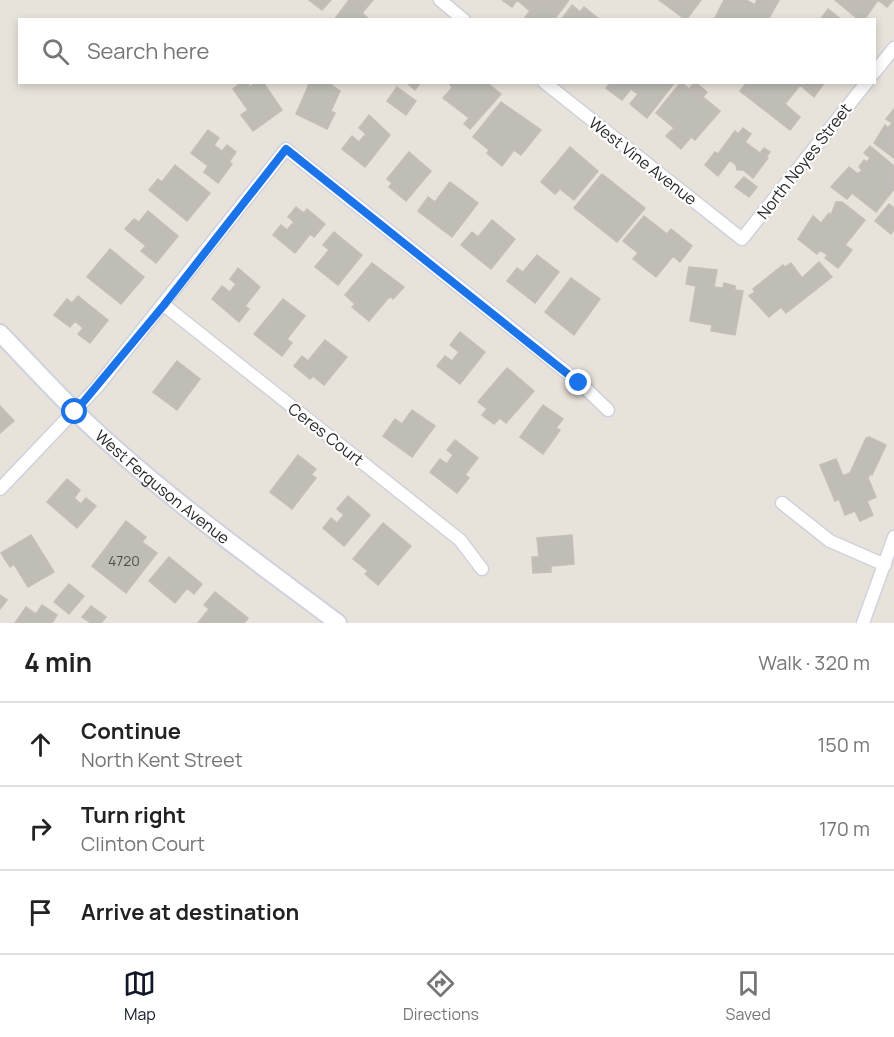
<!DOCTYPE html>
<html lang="en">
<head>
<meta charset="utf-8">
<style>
  :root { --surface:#fff; --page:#f2f2f2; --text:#222; --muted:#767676; --line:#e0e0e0; --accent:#111827 }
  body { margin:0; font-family:Manrope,sans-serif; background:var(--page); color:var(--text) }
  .stop { position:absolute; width:18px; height:18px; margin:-14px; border:4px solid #1a73e8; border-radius:50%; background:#fff }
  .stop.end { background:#1a73e8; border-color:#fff; box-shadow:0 2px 6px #0008 }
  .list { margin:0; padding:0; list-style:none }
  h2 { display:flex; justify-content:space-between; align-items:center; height:78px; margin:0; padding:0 24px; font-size:26px }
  h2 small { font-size:20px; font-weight:400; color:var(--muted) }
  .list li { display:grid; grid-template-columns:39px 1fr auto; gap:18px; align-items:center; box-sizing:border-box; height:84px; padding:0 24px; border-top:2px solid var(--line) }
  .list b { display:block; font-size:22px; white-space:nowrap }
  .list p { margin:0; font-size:20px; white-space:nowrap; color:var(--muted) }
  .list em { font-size:20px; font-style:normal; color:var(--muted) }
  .icon { flex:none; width:33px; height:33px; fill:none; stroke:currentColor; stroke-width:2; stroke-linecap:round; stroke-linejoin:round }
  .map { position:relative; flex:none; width:894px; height:623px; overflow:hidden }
  .search { position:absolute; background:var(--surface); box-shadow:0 3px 9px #0003; left:18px; right:18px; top:18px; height:66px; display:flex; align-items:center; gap:15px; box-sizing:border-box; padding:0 21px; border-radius:0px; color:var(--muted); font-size:22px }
  .sheet { height:330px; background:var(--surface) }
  nav { display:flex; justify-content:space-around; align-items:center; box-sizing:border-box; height:84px; border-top:2px solid var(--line); background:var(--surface); font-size:16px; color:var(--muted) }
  nav a { display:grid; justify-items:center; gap:3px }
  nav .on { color:var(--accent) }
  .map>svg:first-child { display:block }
</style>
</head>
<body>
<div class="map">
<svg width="894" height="623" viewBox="0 0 894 623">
  <rect width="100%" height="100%" fill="#e8e3da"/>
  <path fill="#c0bdb7" stroke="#c3bfb4" stroke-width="1.5" d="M 309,0 L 331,0 L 322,10 Z
    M 349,0 L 373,0 L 362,13 L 370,20 L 334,20 Z
    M 502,0 L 569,0 L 554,20 L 523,20 L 530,11 L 517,0 L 512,7 Z
    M 659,0 L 701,0 L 686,20 Z
    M 724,0 L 746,0 L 755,5 L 757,0 L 779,0 L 768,20 L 714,20 Z
    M 835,0 L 893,0 L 887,7 L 878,0 L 864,20 L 859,20 Z
    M 572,5 L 580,12 L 584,7 L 600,20 L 561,20 Z
    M 828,9 L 842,20 L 820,20 Z
    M 242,82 L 247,82 L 250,87 L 256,82 L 263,82 L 282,110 L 253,131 L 241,115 L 248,110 L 233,89 Z
    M 310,82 L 327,82 L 340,91 L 331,111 L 335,113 L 327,129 L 296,114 Z
    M 406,82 L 421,82 L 415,90 Z
    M 449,82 L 486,82 L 501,94 L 470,129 L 464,124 L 469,118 L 443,98 L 452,88 Z
    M 611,82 L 675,82 L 647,118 L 630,104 L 638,94 L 631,89 L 622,100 L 606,88 Z
    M 681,82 L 689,89 L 695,82 L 707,92 L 703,97 L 720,111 L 695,140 L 691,137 L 681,149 L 666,136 L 674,128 L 656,113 Z
    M 747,82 L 825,82 L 814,97 L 800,85 L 785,104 L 800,117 L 790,130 L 740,91 Z
    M 397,87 L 416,101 L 406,115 L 387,101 Z
    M 501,102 L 541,130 L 521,155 L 514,150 L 502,166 L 487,153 L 489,150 L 473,137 Z
    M 894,109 L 894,158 L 874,143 L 885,125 L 888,128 L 892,123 L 886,119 Z
    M 369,115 L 390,135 L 365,167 L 342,149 L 352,136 L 359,142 L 366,134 L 359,128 Z
    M 743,128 L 751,134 L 745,142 L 760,153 L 764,148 L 770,152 L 766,157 L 768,158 L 753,178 L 743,170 L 737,170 L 736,165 L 730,160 L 718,176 L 705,165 L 715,152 L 718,154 L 735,131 L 738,134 Z
    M 208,130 L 219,138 L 214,145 L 222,151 L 227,145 L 236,152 L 229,162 L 232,164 L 218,183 L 204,172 L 208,166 L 191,153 Z
    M 870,146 L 894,166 L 894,189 L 876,212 L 852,193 L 847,199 L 831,187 L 849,167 L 858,174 L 862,170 L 859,167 L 864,160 L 867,162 L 870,158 L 864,153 Z
    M 570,147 L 598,171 L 574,200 L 560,189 L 555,194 L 541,182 Z
    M 409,152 L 431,171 L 406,201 L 389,187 L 392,183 L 387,179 Z
    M 175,165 L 210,193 L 187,221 L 149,190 L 158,179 L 162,182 Z
    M 602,174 L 645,208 L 617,242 L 574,208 Z
    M 744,177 L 757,187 L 749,197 L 735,187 Z
    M 450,182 L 478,203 L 452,237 L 418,211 L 428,197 L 435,202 Z
    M 836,202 L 842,202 L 865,220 L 845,245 L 852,250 L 838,268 L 825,258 L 828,255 L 820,250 L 817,254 L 798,239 L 813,216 L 821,223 L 829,213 L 831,215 Z
    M 889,204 L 894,208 L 894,230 L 891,234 L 875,221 Z
    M 296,207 L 304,213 L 307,209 L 325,224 L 314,237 L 310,234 L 295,253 L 273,235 L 281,225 L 287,230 L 294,222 L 288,217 Z
    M 148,211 L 178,236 L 156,263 L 141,251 L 146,246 L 125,229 L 134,219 L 139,222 Z
    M 644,216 L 667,234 L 671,229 L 692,246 L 680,262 L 673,256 L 656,277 L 633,259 L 638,253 L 623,241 Z
    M 492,220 L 515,239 L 491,269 L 461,245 L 472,232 L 478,237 Z
    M 334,232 L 362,255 L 338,285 L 315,267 L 329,250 L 323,245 Z
    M 110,249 L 144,277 L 121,304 L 87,277 Z
    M 537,255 L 559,272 L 535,303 L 507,281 L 517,268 L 523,272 Z
    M 819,262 L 832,277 L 786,313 L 781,307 L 769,317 L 749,296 L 755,292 L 753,289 L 783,265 L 785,267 L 791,263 L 802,278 Z
    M 372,263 L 404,287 L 393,299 L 390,296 L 369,321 L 352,307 L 355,304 L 345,295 Z
    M 689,267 L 717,270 L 714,287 L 723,288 L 724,283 L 735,286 L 735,290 L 743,291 L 735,335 L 711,331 L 712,325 L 690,321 L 696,286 L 686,284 Z
    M 238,268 L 260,287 L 245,306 L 249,309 L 239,322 L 212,299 L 222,286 L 230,292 L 236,284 L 230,279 Z
    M 571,278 L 600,299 L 574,335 L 545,312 Z
    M 78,296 L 108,320 L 90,343 L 78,334 L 83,328 L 75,321 L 70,327 L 54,315 L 67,299 L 72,303 Z
    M 283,299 L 305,316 L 287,339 L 292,343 L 282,356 L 254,334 Z
    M 460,332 L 485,352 L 460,384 L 437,366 L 445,356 L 452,361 L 459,352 L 450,345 Z
    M 325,340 L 347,357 L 324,385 L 313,376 L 310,379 L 294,366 L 302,356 L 308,361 Z
    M 177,361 L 200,379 L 177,410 L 153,392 Z
    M 507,368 L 534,391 L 506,423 L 500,418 L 494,424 L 482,415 L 487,409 L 478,402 Z
    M 543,405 L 563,419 L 556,428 L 560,430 L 543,454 L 520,437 Z
    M 0,406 L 14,421 L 0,433 Z
    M 412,410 L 435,426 L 412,457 L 383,436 L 395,419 L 402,424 Z
    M 869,437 L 886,445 L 872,475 L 870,474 L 868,478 L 876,497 L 867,501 L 873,515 L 860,521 L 855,511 L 845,515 L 839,499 L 835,501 L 820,465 L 836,459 L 843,476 L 850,473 L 866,438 Z
    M 455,440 L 478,458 L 465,475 L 469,478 L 457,493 L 430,472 L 440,459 L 447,464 L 453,455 L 447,450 Z
    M 298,455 L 316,469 L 311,475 L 316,478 L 292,509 L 270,492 Z
    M 67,479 L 80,490 L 74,498 L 81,504 L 86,498 L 96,506 L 77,528 L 47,502 Z
    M 348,496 L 370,515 L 344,546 L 323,528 L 331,518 L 337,523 L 344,515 L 337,509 Z
    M 126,521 L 146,537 L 142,542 L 157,553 L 126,593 L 92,566 Z
    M 383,523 L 411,546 L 378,585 L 365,574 L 368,571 L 353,559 Z
    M 31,535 L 54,572 L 28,587 L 14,564 L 10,567 L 1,553 Z
    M 572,535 L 574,564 L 551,566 L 551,572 L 533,573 L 532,557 L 539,557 L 537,538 Z
    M 169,557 L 202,584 L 194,594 L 187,588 L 175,603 L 149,581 Z
    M 69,584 L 84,596 L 69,614 L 54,602 Z
    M 215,592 L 248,618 L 244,623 L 198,623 L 209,609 L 204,605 Z
    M 0,595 L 7,600 L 0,609 Z
    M 42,605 L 57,615 L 52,623 L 15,623 L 26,607 L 36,614 Z
    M 91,606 L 106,617 L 101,623 L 91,623 L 82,617 Z"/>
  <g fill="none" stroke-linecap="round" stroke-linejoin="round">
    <defs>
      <path id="street" d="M 440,0 L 464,20
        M 874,73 L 894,48
        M 544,82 L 742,239 L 867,82
        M 164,305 L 460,540 L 482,569
        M 0,489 L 97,387 L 286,149 L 580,383 L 608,410
        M 782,503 L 830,541 L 885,565
        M 863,623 L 894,537"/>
      <g id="secondary">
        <path id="s1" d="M 0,333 C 36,370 70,409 109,443 C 181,508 261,565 338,623"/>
      </g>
    </defs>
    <use href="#street" stroke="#d0d1de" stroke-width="15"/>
    <use href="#secondary" stroke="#d0d1de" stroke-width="20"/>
    <use href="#street" stroke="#fff" stroke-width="12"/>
    <use href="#secondary" stroke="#fff" stroke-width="16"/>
  </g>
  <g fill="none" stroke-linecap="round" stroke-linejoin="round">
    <path stroke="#1a73e8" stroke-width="8" d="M 75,412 L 164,305 L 286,149 L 579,383"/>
  </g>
  <g text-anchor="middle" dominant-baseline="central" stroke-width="4.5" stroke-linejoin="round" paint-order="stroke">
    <g font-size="14" fill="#4d4c4b">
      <text x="124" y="560">4720</text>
    </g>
    <g font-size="16" fill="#272727" stroke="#fff">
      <text transform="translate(643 161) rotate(38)">West Vine Avenue</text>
      <text transform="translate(804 161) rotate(-52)">North Noyes Street</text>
      <text transform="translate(326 434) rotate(38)">Ceres Court</text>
      <text stroke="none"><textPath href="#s1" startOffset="224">West Ferguson Avenue</textPath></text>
    </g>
  </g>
</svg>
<div class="stop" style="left:75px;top:412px"></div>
<div class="stop end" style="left:579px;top:383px"></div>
<div class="search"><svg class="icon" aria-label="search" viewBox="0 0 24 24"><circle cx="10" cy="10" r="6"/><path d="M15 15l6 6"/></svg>Search here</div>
</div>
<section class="sheet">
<h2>4 min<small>Walk · 320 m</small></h2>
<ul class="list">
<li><svg class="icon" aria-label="ahead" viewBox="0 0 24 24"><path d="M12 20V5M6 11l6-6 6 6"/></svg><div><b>Continue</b><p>North Kent Street</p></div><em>150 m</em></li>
<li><svg class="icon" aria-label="right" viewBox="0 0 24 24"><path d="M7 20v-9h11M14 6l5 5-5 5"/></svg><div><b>Turn right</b><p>Clinton Court</p></div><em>170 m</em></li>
<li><svg class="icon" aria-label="arrive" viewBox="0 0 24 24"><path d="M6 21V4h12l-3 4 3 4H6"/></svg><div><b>Arrive at destination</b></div></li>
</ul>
</section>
<nav>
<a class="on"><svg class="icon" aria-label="map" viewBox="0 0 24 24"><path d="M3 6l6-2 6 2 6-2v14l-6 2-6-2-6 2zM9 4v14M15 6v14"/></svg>Map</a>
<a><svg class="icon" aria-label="directions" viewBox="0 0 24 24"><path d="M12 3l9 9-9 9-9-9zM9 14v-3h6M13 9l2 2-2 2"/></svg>Directions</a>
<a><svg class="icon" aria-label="saved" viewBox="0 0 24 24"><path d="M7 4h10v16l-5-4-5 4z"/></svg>Saved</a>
</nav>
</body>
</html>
